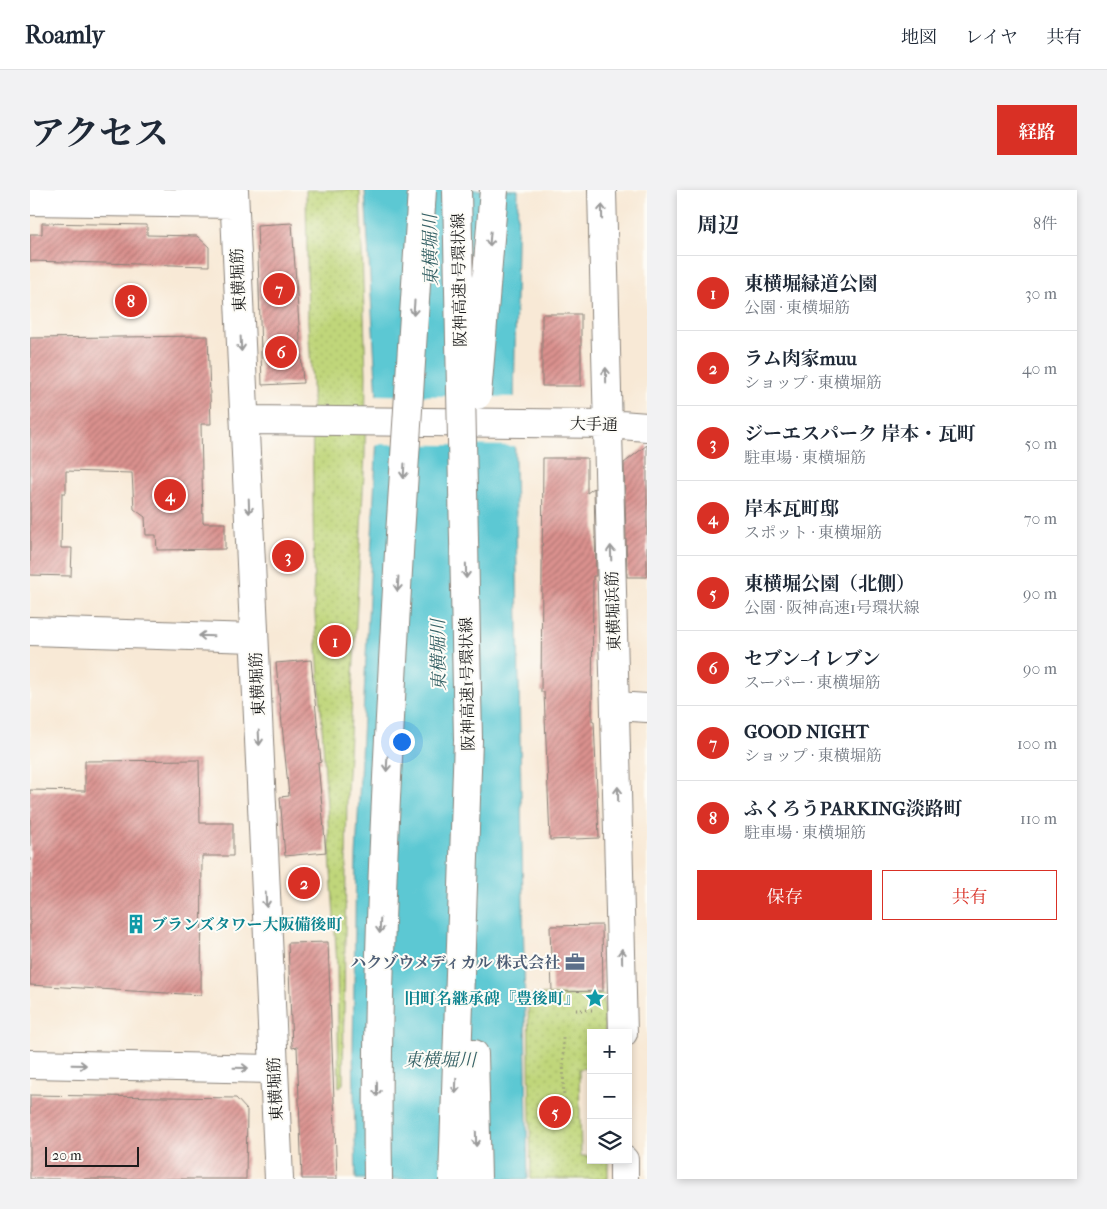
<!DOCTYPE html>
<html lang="ja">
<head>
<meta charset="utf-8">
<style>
  :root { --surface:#fff; --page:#f2f2f3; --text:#1f2937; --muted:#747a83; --line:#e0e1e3; --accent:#d93025 }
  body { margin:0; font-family:"IM FELL French Canon","Noto Serif JP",serif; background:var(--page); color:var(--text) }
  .controls { position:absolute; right:15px; bottom:15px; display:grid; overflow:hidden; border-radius:0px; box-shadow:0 2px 8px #0003 }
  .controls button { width:45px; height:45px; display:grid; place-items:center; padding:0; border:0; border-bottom:1px solid var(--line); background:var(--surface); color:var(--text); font:25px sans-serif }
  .scale { position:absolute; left:15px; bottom:12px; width:94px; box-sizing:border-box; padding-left:5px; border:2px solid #1c1c1c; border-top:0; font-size:14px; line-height:18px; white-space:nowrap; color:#1c1c1c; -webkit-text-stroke:4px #fdfcf7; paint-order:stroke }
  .you { position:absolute; left:371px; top:551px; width:18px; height:18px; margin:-12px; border:4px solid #fff; border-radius:50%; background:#1a73e8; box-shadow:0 0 0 8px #1a73e833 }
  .badge { display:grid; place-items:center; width:32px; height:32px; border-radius:50%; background:var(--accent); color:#fff; font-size:16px; font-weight:700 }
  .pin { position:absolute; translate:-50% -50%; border:2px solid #fff; box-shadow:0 1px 5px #0006 }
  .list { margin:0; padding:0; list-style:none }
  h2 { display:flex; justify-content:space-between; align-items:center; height:65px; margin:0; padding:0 20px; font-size:21px }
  h2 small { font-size:16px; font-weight:400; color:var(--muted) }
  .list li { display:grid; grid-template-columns:32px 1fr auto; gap:15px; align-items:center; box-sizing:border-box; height:75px; padding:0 20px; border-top:1px solid var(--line) }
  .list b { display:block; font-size:19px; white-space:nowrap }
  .list p { margin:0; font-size:16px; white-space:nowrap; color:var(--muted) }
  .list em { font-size:16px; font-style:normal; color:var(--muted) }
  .actions { display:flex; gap:10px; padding:15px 20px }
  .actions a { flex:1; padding:11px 0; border:1px solid var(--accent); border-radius:0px; text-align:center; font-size:18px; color:var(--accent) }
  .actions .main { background:var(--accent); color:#fff }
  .icon { flex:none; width:28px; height:28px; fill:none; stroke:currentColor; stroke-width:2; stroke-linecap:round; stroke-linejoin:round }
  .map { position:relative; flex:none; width:617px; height:989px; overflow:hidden; border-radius:0px }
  header { display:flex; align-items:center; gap:30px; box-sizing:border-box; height:70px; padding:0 25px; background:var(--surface); border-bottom:1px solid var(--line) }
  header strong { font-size:24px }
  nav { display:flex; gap:28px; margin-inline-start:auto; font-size:18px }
  .intro { display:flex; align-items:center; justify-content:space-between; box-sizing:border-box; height:120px; padding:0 30px }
  h1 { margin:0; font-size:35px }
  .button { padding:12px 22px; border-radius:0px; background:var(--accent); color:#fff; font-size:18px; font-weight:700 }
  main { display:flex; gap:30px; padding:0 30px }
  aside { flex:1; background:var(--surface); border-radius:0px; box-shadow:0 2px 8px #0003 }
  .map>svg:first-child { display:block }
</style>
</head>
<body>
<header>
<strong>Roamly</strong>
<nav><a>地図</a><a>レイヤ</a><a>共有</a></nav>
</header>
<div class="intro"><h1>アクセス</h1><a class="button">経路</a></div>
<main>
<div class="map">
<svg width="617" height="989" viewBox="0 0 617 989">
  <defs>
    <pattern id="park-dots" width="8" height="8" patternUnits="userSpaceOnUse" patternTransform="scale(1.25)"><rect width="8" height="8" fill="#c0d67a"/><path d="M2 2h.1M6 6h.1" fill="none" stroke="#a4b769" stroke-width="1.8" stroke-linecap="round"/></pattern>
    <pattern id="building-hatch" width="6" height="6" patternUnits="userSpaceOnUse" patternTransform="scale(1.25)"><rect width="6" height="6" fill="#da918e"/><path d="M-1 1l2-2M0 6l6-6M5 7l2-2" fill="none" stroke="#b07673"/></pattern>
  </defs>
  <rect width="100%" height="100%" fill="#fdfcf7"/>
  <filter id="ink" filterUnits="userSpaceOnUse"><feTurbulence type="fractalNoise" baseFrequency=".02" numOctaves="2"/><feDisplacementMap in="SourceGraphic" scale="10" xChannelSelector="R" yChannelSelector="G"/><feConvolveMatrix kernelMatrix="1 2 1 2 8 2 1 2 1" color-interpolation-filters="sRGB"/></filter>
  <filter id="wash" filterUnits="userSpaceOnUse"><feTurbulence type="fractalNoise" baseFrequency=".0096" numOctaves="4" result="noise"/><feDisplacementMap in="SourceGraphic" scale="20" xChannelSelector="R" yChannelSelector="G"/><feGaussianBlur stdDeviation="1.12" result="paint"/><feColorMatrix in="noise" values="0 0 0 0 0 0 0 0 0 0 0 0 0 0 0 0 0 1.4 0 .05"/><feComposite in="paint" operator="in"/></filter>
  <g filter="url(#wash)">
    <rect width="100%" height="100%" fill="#f8e9d6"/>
    <path fill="url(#park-dots)" stroke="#6e794b" d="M 276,0 L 330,0 L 336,186 L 335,264 L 317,601 L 313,894 L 309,898 L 307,775 L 284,409 L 282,191 L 278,133 Z
      M 574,804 L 575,843 L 561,843 L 561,878 L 549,879 L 551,966 L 561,966 L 561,970 L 578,970 L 578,989 L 501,989 L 498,805 Z"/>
    <path fill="#5bc8d3" stroke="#3c7278" d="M 335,0 L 488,0 L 484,216 L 498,989 L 326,989 L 323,860 L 326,667 L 348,226 Z"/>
    <path fill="#f8e9d6" d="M 344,205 L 487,207 L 487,256 L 344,254 Z"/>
    <g id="blocks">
      <path fill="url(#building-hatch)" d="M 12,33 L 117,35 L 117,45 L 167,46 L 179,57 L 179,76 L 0,71 L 0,44 L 12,44 Z
        M 262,33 L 273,193 L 232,195 L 227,35 Z
        M 512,124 L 551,124 L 551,196 L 512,196 Z
        M 178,146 L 181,234 L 171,234 L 173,333 L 195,333 L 195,359 L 127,360 L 126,345 L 116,345 L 115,327 L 104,319 L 102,283 L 36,281 L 36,303 L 32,303 L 31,358 L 42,358 L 41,386 L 0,385 L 0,148 Z
        M 617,255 L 617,387 L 597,387 L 594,273 Z
        M 513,268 L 557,268 L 557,303 L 564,298 L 566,386 L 563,386 L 562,531 L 564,531 L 569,648 L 520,650 L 514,502 L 511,502 Z
        M 281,470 L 291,572 L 288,573 L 296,662 L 255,666 L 250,607 L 259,606 L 246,473 Z
        M 169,570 L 170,633 L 203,633 L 203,666 L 172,666 L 171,805 L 0,795 L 0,600 L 55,601 L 55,571 Z
        M 572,735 L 573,801 L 522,802 L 520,736 Z
        M 298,752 L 307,989 L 272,989 L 267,857 L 262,858 L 258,753 Z
        M 0,905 L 206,908 L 217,920 L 216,989 L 0,989 Z"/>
    </g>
  </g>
  <g filter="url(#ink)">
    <use href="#blocks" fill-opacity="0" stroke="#8a8279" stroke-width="1"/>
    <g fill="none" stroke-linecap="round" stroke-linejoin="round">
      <defs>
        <path id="minor" d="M 204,0 L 249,989
          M 572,0 L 593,843
          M 0,11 L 204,14
          M 215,230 L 577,234 L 617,237
          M 0,441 L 224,448
          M 586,516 L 617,518
          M 0,874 L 244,879
          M 594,970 L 594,989"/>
        <path id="highway" d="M 444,864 L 447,989
          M 348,989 C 345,774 358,560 370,345
          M 423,989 L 438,550"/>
      </defs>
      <use href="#minor" stroke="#8a8279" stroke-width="30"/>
      <use href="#highway" stroke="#8a8279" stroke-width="30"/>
      <path stroke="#8a8279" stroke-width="3" stroke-dasharray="1 4" stroke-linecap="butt" d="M 546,820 L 563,820
        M 531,939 L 534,930 L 533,848"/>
      <use href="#minor" stroke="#fff" stroke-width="28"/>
      <use href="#highway" stroke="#fff" stroke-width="28"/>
      <defs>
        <path id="highway-bridge" d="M 427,0 L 438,550
          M 447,205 L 464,0
          M 370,345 L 392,0"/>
      </defs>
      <use href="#highway-bridge" stroke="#8a8279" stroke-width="30" stroke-linecap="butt"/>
      <use href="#highway-bridge" stroke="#fff" stroke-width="28"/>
    </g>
    <defs><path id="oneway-shaft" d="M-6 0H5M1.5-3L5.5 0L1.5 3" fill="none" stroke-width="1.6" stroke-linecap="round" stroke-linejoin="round" transform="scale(1.25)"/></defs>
    <g stroke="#999">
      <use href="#oneway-shaft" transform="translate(572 22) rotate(-91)"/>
      <use href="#oneway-shaft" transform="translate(460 49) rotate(95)"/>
      <use href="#oneway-shaft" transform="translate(384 118) rotate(94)"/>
      <use href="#oneway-shaft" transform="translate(211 154) rotate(87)"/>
      <use href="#oneway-shaft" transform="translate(576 185) rotate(-91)"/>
      <use href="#oneway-shaft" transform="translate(374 281) rotate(93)"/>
      <use href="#oneway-shaft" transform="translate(219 316) rotate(88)"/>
      <use href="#oneway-shaft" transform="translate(581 363) rotate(-92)"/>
      <use href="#oneway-shaft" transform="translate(436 381) rotate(89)"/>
      <use href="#oneway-shaft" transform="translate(368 394) rotate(93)"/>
      <use href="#oneway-shaft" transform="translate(176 446) rotate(-178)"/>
      <use href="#oneway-shaft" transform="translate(229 548) rotate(87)"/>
      <use href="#oneway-shaft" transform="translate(357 574) rotate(93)"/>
      <use href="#oneway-shaft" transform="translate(588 604) rotate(-91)"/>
      <use href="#oneway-shaft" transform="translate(236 710) rotate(87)"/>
      <use href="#oneway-shaft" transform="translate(350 736) rotate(92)"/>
      <use href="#oneway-shaft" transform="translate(592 766) rotate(-91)"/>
      <use href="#oneway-shaft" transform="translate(49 875) rotate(1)"/>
      <use href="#oneway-shaft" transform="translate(211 878) rotate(1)"/>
      <use href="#oneway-shaft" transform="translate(426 896) rotate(92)"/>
      <use href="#oneway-shaft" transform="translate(347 899) rotate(89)"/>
      <use href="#oneway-shaft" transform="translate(446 949) rotate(89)"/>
    </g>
  </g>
  <defs>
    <symbol id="building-bare" viewBox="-9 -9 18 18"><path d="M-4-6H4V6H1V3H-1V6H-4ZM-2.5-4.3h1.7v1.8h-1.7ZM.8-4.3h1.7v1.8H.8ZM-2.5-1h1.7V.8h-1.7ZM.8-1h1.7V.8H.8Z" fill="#0f9aa8" stroke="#fdfcf7" stroke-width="2.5" paint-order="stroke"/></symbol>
    <symbol id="office-bare" viewBox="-9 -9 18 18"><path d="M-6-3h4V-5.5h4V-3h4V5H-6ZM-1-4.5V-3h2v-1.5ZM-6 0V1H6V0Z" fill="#5c6f8a" stroke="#fdfcf7" stroke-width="2.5" paint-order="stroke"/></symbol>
    <symbol id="sight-bare" viewBox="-9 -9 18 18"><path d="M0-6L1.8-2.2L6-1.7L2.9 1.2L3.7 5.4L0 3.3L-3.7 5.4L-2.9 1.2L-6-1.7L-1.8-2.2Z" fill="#0f9aa8" stroke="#fdfcf7" stroke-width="2.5" paint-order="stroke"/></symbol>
  </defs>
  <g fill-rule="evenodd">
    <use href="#building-bare" x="92" y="720" width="28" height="28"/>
    <use href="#office-bare" x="531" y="758" width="28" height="28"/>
    <use href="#sight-bare" x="551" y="794" width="28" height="28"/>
  </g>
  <g text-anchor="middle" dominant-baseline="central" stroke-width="4" stroke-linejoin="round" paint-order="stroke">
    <g font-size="16" fill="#1c1c1c" stroke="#fdfcf7">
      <text transform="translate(208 90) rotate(-93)">東横堀筋</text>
      <text transform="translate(429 90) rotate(-91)">阪神高速1号環状線</text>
      <text transform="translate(564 234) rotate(2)">大手通</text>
      <text transform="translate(583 421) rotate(-92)">東横堀浜筋</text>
      <text transform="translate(227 494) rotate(-93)">東横堀筋</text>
      <text transform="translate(437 494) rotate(-91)">阪神高速1号環状線</text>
      <text transform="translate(245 899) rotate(-93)">東横堀筋</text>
    </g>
    <g font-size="16" font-weight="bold" fill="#0d838f" stroke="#fdfcf7" text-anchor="start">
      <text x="121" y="734">ブランズタワー大阪備後町</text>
      <text x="550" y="808" text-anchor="end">旧町名継承碑『豊後町』</text>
    </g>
    <g font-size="16" font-weight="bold" fill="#4e5e75" stroke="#fdfcf7" text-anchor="end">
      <text x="530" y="772">ハクゾウメディカル 株式会社</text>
    </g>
    <g font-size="18" font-style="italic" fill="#356165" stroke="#fdfcf7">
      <text transform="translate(401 60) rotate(-91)">東横堀川</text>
      <text transform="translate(409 465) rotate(-91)">東横堀川</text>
      <text x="410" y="870">東横堀川</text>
    </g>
  </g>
</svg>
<div class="controls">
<button>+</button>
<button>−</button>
<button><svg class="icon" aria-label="layers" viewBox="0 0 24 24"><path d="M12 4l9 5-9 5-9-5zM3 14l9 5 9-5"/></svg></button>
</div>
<div class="scale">20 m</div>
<div class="you"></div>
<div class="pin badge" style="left:305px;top:451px">1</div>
<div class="pin badge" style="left:274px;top:693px">2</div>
<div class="pin badge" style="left:258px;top:366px">3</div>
<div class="pin badge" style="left:140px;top:305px">4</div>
<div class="pin badge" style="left:525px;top:922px">5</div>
<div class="pin badge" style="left:251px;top:162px">6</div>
<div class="pin badge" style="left:249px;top:99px">7</div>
<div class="pin badge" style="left:101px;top:111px">8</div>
</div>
<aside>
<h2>周辺<small>8件</small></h2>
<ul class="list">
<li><span class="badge">1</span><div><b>東横堀緑道公園</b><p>公園 · 東横堀筋</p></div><em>30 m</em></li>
<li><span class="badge">2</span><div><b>ラム肉家muu</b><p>ショップ · 東横堀筋</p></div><em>40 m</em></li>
<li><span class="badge">3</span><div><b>ジーエスパーク 岸本・瓦町</b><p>駐車場 · 東横堀筋</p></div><em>50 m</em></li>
<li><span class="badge">4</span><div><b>岸本瓦町邸</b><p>スポット · 東横堀筋</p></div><em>70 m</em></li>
<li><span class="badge">5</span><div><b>東横堀公園（北側）</b><p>公園 · 阪神高速1号環状線</p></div><em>90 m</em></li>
<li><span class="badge">6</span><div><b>セブン-イレブン</b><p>スーパー · 東横堀筋</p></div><em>90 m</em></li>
<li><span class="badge">7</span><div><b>GOOD NIGHT</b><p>ショップ · 東横堀筋</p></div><em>100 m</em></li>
<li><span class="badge">8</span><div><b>ふくろうPARKING淡路町</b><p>駐車場 · 東横堀筋</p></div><em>110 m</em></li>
</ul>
<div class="actions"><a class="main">保存</a><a>共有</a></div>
</aside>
</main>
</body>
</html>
